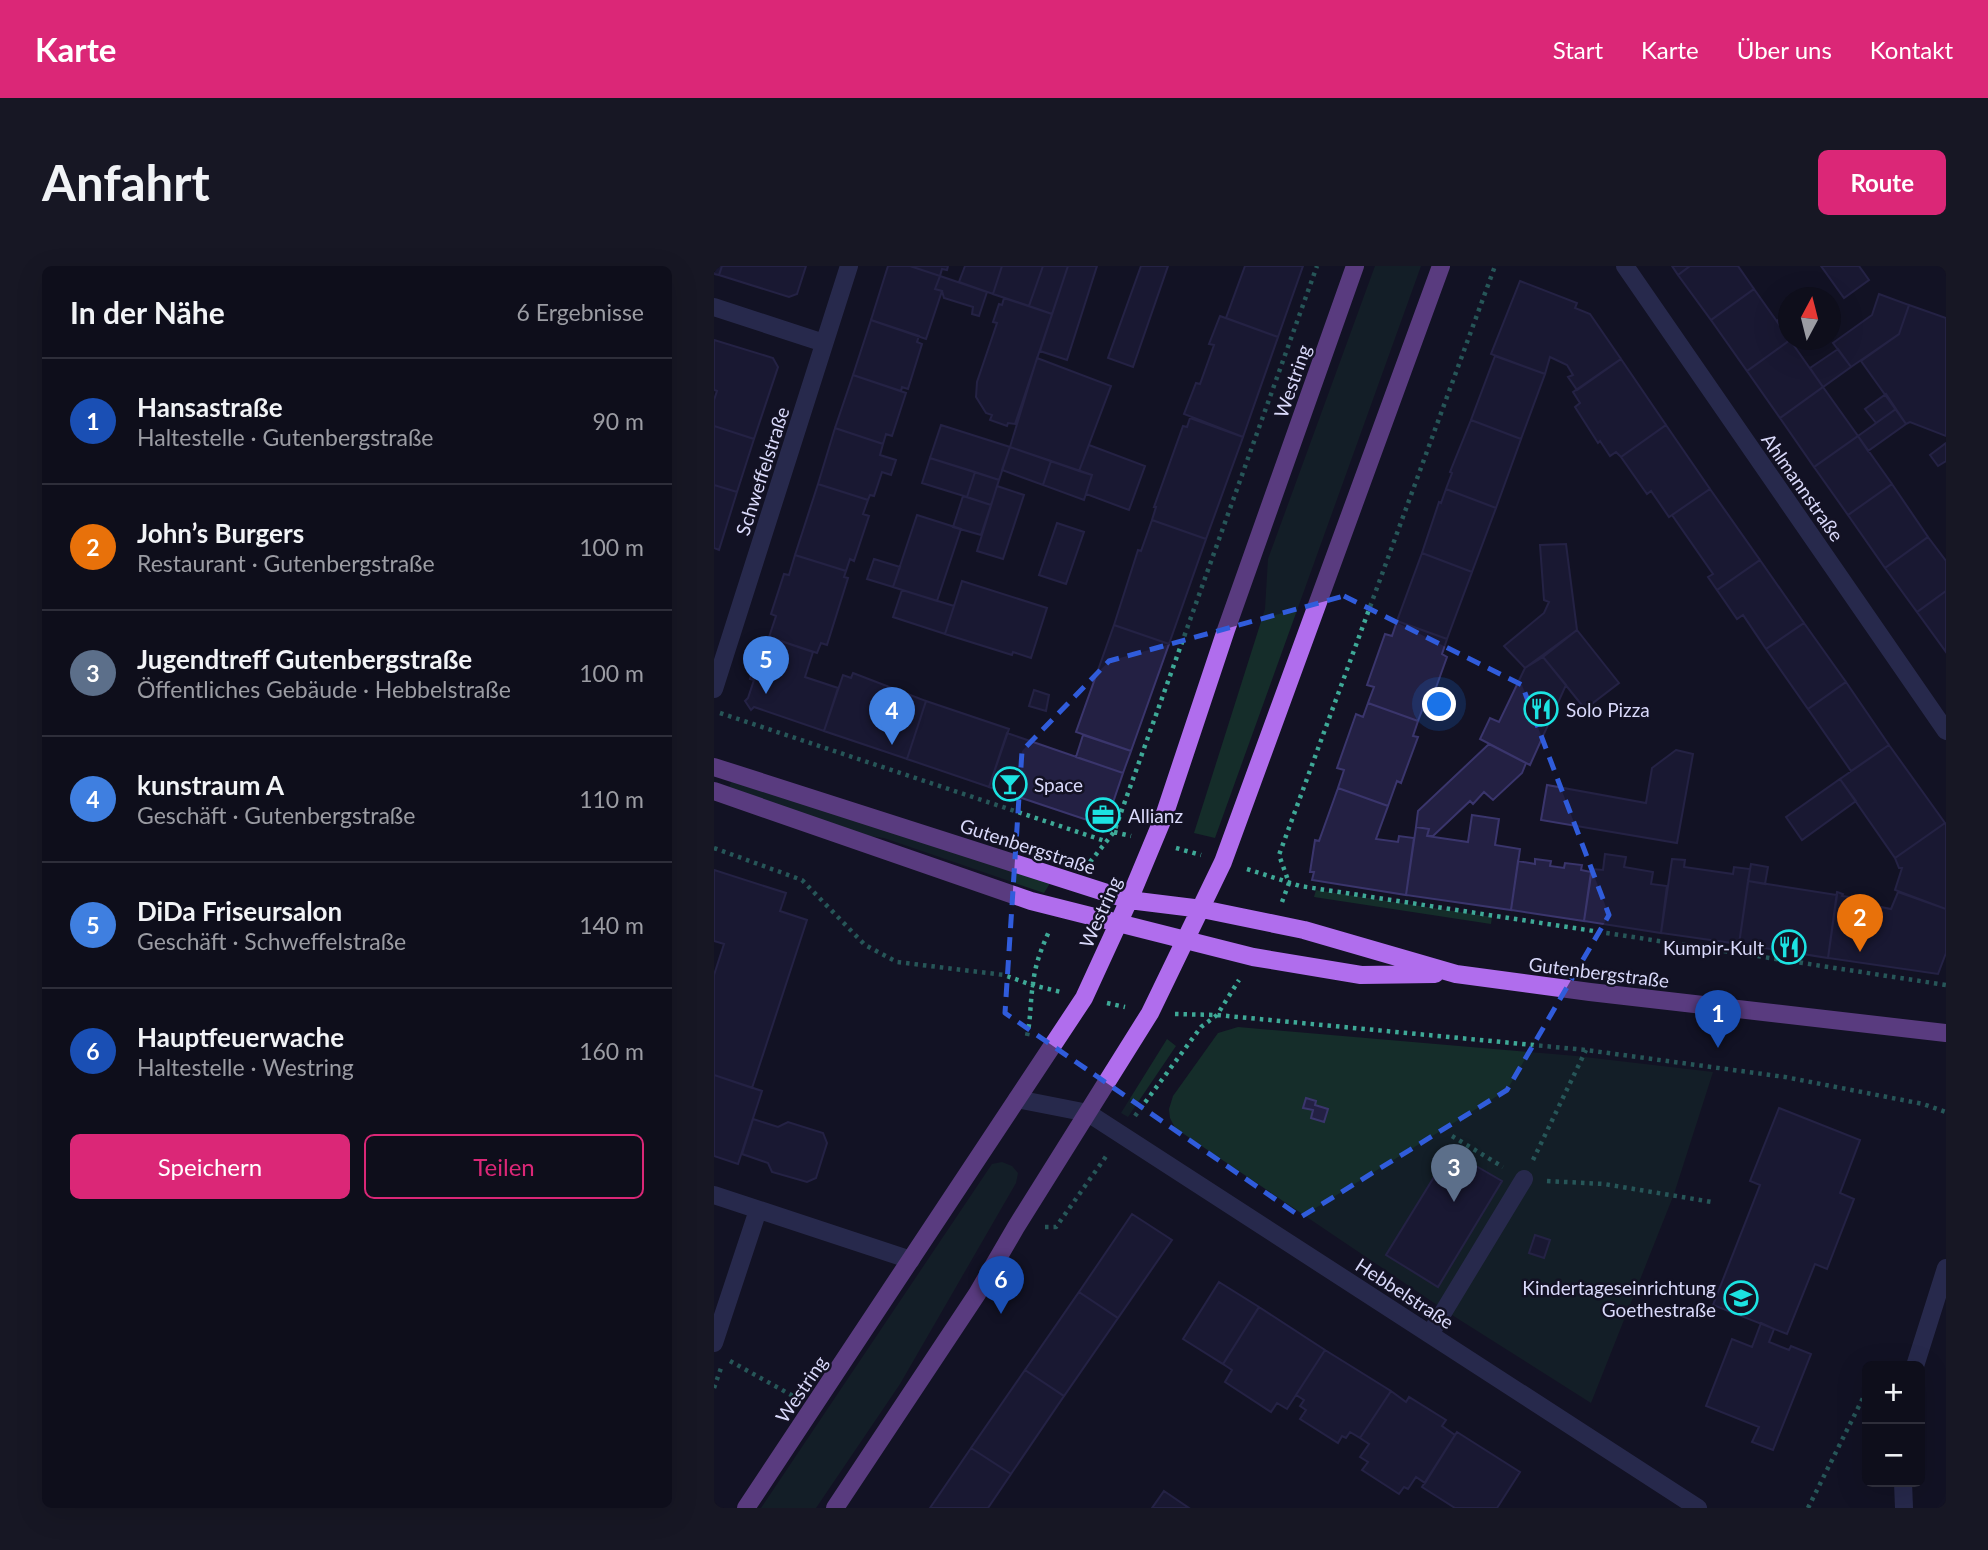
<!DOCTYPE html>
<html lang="de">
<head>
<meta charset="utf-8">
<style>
  :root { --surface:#0e0e1b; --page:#171724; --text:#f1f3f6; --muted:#9b9ca3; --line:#2e2e3a; --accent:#db2777 }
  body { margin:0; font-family:Lato,sans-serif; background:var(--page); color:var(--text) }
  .controls { position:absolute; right:21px; bottom:21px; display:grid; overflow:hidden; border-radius:10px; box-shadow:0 7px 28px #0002 }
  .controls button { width:63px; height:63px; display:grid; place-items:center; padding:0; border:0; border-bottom:2px solid var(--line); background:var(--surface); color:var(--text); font:35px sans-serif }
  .compass { position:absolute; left:1064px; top:21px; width:63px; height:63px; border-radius:50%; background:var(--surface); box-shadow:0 7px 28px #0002; rotate:7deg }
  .you { position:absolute; left:726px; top:439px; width:24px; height:24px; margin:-18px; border:5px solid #fff; border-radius:50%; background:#1a73e8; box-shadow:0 0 0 10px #1a73e833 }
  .badge { display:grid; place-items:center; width:46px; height:46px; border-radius:50%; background:var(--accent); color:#fff; font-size:23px; font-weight:700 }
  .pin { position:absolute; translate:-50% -58px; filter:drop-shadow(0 2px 4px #0008) }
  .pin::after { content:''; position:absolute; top:37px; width:24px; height:21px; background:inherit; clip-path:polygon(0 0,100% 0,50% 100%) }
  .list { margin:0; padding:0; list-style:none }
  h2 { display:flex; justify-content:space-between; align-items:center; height:91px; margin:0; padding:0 28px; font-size:30px }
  h2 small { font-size:23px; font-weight:400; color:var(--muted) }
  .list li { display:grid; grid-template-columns:46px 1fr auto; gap:21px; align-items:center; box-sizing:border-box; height:126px; padding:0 28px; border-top:2px solid var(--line) }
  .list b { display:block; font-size:26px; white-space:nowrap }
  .list p { margin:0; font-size:23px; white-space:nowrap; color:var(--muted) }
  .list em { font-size:23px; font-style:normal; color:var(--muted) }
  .actions { display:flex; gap:14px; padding:21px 28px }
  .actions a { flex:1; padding:16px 0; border:2px solid var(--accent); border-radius:10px; text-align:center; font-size:24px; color:var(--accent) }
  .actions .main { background:var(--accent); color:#fff }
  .map { position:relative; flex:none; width:1232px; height:1242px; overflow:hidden; border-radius:10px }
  header { display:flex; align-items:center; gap:42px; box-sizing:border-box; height:98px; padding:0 35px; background:var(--accent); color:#fff }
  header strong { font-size:33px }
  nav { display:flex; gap:38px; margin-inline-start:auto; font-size:24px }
  .intro { display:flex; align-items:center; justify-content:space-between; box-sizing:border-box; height:168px; padding:0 42px }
  h1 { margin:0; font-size:49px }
  .button { padding:18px 32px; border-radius:10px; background:var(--accent); color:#fff; font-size:24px; font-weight:700 }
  main { display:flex; gap:42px; padding:0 42px }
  aside { flex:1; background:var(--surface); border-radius:10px; box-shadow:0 7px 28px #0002 }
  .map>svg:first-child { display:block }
</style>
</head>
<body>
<header>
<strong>Karte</strong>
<nav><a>Start</a><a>Karte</a><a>Über uns</a><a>Kontakt</a></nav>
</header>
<div class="intro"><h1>Anfahrt</h1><a class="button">Route</a></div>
<main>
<aside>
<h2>In der Nähe<small>6 Ergebnisse</small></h2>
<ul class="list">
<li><span class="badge" style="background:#1a4fb4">1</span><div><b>Hansastraße</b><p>Haltestelle · Gutenbergstraße</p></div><em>90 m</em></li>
<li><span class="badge" style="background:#e8710a">2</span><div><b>John’s Burgers</b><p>Restaurant · Gutenbergstraße</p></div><em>100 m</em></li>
<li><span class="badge" style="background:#5c6f8a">3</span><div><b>Jugendtreff Gutenbergstraße</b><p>Öffentliches Gebäude · Hebbelstraße</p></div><em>100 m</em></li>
<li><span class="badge" style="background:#3f7fe0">4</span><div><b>kunstraum A</b><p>Geschäft · Gutenbergstraße</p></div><em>110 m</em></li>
<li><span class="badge" style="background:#3f7fe0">5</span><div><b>DiDa Friseursalon</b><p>Geschäft · Schweffelstraße</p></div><em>140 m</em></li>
<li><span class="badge" style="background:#1a4fb4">6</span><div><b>Hauptfeuerwache</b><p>Haltestelle · Westring</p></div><em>160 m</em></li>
</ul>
<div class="actions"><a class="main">Speichern</a><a>Teilen</a></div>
</aside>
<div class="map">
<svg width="1232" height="1242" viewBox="0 0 1232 1242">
  <rect width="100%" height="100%" fill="#131224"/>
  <path fill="#152d2a" d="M 661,0 L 707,0 L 501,572 L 480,567 L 551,343 L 554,293 Z
    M 19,510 L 338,614 L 330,627 L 170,572 L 155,570 L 13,528 Z
    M 602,624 L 778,651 L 777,658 L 600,631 Z
    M 524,761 L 862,790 L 999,806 L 960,928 L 877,1137 L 738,1049 L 461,862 L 456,852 L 455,843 L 459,830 L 504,767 Z
    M 453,773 L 462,780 L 414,851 L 407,847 Z
    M 288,896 L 298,900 L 304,907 L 302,917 L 186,1118 L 102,1242 L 47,1242 L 278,898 Z"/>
  <path fill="#232043" stroke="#3a356c" stroke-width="2" d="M 0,0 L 8,0 L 5,9 L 0,8 Z
    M 8,0 L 92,0 L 83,28 L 75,31 L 5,9 Z
    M 174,0 L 196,0 L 226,10 L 221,23 L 228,25 L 212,73 L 157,54 Z
    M 196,0 L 234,0 L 233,4 L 228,3 L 226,10 Z
    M 251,0 L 288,0 L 279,28 L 245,16 Z
    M 288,0 L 329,0 L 315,40 L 279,28 Z
    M 329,0 L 354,0 L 338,48 L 315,40 Z
    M 354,0 L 383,0 L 353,94 L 326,85 Z
    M 427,0 L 454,0 L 419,101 L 394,92 Z
    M 531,0 L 589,0 L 564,71 L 512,52 Z
    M 958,0 L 976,0 L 964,9 Z
    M 976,0 L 1024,0 L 1040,23 L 997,54 L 964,9 Z
    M 1107,0 L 1145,0 L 1155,14 L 1130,32 Z
    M 226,10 L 273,26 L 265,50 L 258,48 L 259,41 L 230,32 L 228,25 L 221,23 Z
    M 806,15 L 863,37 L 861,42 L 876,48 L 907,93 L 863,124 L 854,111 L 859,109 L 853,99 L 836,91 L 831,108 L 777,88 Z
    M 1040,23 L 1076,74 L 1033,105 L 997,54 Z
    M 1165,28 L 1195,39 L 1185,68 L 1137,101 L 1119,77 L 1158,49 Z
    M 290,32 L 338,48 L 301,158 L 294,157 L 293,160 L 276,154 L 278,149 L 272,147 L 262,131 L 263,116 L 283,57 L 279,56 L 285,38 L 288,39 Z
    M 1195,39 L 1232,52 L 1232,170 L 1196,156 L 1192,158 L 1147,95 L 1185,68 Z
    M 1074,46 L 1074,72 L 1063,55 Z
    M 506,50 L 564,71 L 529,171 L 470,148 L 482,117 L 486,118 L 500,79 L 495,78 Z
    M 157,54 L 205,70 L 203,76 L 208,78 L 194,123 L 188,121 L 187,125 L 139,109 Z
    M 0,74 L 59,92 L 64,101 L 40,173 L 0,160 L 0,134 L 3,125 L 0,124 Z
    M 1076,74 L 1109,121 L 1066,152 L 1033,105 Z
    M 1124,83 L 1137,101 L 1109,121 L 1096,102 Z
    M 781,90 L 831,108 L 807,173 L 757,154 Z
    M 323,92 L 397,120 L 365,205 L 296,181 Z
    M 907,93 L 952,159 L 907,191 L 902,186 L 896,190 L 886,175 L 884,177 L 861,141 L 866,137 L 859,126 Z
    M 139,109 L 192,127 L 178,170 L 172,168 L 169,178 L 121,162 Z
    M 1109,121 L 1144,170 L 1100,201 L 1066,152 Z
    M 1172,128 L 1182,143 L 1162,157 L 1151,143 Z
    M 1182,143 L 1192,158 L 1154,185 L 1144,170 Z
    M 476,152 L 529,171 L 492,273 L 438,254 L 442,241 L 440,241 L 469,160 L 473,161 Z
    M 757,154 L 807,173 L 782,242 L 732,223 L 738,207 L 736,206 Z
    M 227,159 L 296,181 L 285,214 L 216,192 Z
    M 952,159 L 996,223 L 955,251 L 937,225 L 933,228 L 907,191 Z
    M 0,160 L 40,173 L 23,226 L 0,219 Z
    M 121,162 L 169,178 L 166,189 L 182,194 L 177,209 L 168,206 L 160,230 L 156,229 L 154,234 L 104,218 Z
    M 1144,170 L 1178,218 L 1134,249 L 1100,201 Z
    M 1232,177 L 1232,195 L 1224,200 L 1216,189 Z
    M 375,179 L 431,200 L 415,244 L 372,228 L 378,209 L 365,205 Z
    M 296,181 L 337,195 L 329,219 L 288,204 Z
    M 216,192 L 261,206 L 253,231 L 208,217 Z
    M 337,195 L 378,209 L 370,234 L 329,219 Z
    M 261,206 L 285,214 L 277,239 L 253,231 Z
    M 104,218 L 154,234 L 149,248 L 155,250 L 140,295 L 136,293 L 132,305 L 81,289 Z
    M 1178,218 L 1214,271 L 1171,302 L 1134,249 Z
    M 0,219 L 23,226 L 5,284 L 0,282 Z
    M 283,220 L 310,229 L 289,293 L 263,285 Z
    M 732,223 L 782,242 L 758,306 L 708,287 L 725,236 L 727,237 Z
    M 996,223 L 1046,294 L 1003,324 L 994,311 L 999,308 L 958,249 Z
    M 249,230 L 277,239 L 267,269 L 239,261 Z
    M 203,249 L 247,263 L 223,335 L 179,321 Z
    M 438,254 L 492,273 L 455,378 L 400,359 L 424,284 L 427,285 Z
    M 343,257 L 370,266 L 352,318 L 325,309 Z
    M 1214,271 L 1232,295 L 1232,325 L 1203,346 L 1171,302 Z
    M 852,278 L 863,364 L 811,402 L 790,380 L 830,347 L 835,336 L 830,334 L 826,279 Z
    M 708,287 L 758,306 L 733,373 L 683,355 Z
    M 81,289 L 132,305 L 130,311 L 134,312 L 113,379 L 107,377 L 103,387 L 55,371 L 62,350 L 57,348 L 70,308 L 75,309 Z
    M 160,293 L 186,301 L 179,321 L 153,313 Z
    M 1046,294 L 1090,357 L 1052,383 L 1029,349 L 1023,353 L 1003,324 Z
    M 248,315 L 333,342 L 317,392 L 299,386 L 298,389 L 231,368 Z
    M 188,324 L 240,340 L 231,368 L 179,351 Z
    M 1232,325 L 1232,386 L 1203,346 Z
    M 683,355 L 733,373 L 728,388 L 733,391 L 715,441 L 710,439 L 704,455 L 654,437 L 660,421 L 653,419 L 671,368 L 678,370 Z
    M 1090,357 L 1132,416 L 1094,443 L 1052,383 Z
    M 400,359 L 455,378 L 417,485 L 362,466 Z
    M 863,364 L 905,417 L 871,443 L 829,391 Z
    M 55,371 L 99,386 L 91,411 L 124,422 L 110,465 L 40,441 L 37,444 L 31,435 L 34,432 L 40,414 L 36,413 L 47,379 L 51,381 Z
    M 829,391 L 852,419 L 816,499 L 766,473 L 776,452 L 785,456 L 811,402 Z
    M 139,407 L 212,435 L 193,493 L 110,465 L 129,409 L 137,412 Z
    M 1132,416 L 1175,479 L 1137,505 L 1094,443 Z
    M 320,424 L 335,429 L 332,445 L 315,440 Z
    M 212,435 L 295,463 L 275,521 L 193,493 Z
    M 654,437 L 704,455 L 699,470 L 704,471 L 687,517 L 683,515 L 674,540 L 624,522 L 630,504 L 623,502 L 642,448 L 649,451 Z
    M 293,467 L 409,507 L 391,560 L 275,521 Z
    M 369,469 L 417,485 L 409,507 L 362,491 Z
    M 775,478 L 812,497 L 808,507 L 779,534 L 770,526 L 759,538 L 756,535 L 719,570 L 713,570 L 715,563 L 702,561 L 704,545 Z
    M 1175,479 L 1231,557 L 1181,592 L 1126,513 Z
    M 962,484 L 979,488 L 963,577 L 827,554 L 833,519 L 932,537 L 938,502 Z
    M 1126,513 L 1142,535 L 1088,574 L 1072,551 Z
    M 624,522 L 674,540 L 662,573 L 684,576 L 685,570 L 700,572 L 692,629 L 598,614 L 600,606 L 596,606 L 601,574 L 605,575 Z
    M 758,549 L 785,553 L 781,579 L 806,583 L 797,644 L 692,629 L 702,561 L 715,563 L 713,570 L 754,576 Z
    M 1231,557 L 1232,558 L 1232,643 L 1181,624 L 1188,602 L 1185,602 L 1181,592 Z
    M 891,588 L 912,591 L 910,601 L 939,606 L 937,618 L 953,620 L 947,667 L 870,655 L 878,603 L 889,604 Z
    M 821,593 L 837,595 L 836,600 L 850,602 L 851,597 L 868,599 L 867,604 L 877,606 L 870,655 L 797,644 L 804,595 L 821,598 Z
    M 958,593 L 971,594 L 970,601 L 1019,608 L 1020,601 L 1036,603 L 1025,678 L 947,667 Z
    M 1037,598 L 1054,601 L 1051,618 L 1034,615 Z
    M 0,604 L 72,627 L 66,645 L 93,654 L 38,822 L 0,809 L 0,709 L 10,678 L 0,675 Z
    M 1034,615 L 1123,629 L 1114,692 L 1025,678 Z
    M 1123,626 L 1129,628 L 1128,630 L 1143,632 L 1142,636 L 1177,643 L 1184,626 L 1232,643 L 1232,687 L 1224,708 L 1114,692 Z
    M 0,809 L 48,825 L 24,898 L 0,890 Z
    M 592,832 L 602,835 L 601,839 L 614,843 L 610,856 L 597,852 L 599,844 L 589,842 Z
    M 1065,842 L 1146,874 L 1126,927 L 1140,933 L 1113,1003 L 1101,998 L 1073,1068 L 999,1039 L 1046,919 L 1036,915 Z
    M 39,853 L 64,861 L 74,856 L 109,867 L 113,877 L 102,912 L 93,916 L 58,906 L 54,897 L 28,888 Z
    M 736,885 L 788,915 L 724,1021 L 672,989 Z
    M 418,948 L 458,974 L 404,1052 L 365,1026 Z
    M 821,969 L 836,974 L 830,992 L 815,987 Z
    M 505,1016 L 545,1041 L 509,1098 L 469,1073 Z
    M 365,1026 L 404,1052 L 350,1130 L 311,1104 Z
    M 545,1041 L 611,1084 L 573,1143 L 563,1137 L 557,1146 L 511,1116 L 518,1104 L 509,1098 Z
    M 1047,1057 L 1060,1063 L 1055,1076 L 1075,1084 L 1077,1080 L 1097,1088 L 1059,1184 L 1038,1176 L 1045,1161 L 992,1140 L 1018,1073 L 1038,1081 Z
    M 611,1084 L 677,1125 L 646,1172 L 636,1166 L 632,1172 L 628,1170 L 624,1177 L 586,1153 L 592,1144 L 586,1140 L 590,1134 L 582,1129 Z
    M 311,1104 L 350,1130 L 297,1208 L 257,1182 Z
    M 677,1125 L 692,1136 L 695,1131 L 732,1154 L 728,1160 L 741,1169 L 711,1217 L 702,1211 L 694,1223 L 690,1221 L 685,1228 L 648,1204 L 654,1196 L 646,1191 L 655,1178 L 646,1172 Z
    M 743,1166 L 806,1206 L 783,1242 L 741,1242 L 708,1221 Z
    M 257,1182 L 297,1208 L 274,1242 L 216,1242 Z
    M 450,1225 L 475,1242 L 438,1242 Z"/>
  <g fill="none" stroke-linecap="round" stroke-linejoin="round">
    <path stroke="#3ea997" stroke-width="4.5" stroke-dasharray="3.5 5" stroke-linecap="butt" d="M 6,447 L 391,575
      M 400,566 L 417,570
      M 0,582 L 88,614 L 151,679 L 183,696 L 290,709 L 318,719 L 347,726
      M 462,582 L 487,589
      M 376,596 L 400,566 L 603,0
      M 533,603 L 586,620 L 1232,719
      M 568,636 L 575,617 L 565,589 L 781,0
      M 393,737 L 411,741
      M 461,748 L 503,749 L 872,784 L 1071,811 L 1209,838 L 1232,846
      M 313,770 C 317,752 316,736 319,718 C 321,698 328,681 336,663
      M 421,850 L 487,761 L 503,749 L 525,714
      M 738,870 L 789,901
      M 819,894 L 872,784
      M 833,915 L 890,918 L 998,936
      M 331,961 L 342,961 L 393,889
      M 16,1095 L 79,1130
      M 0,1122 L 8,1099
      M 1094,1242 L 1153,1124"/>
    <path stroke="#42467d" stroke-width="18" d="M 911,0 L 1232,465
      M 0,41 L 110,77
      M 0,423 L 135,0
      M 303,833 L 374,847 L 984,1242
      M 0,929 L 197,994
      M 716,1068 L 810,913
      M 0,1077 L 44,944
      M 1201,1100 L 1232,1002
      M 1189,1216 L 1190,1242"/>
    <path stroke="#b06ded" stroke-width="18" d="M 0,501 L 415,634 L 488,643 L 590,664 L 742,708 L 876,726 L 1232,767
      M 0,525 L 317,635 L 539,691 L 647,709 L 721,708
      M 32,1242 L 370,732 L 415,634 L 450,550 L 512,364 L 641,0
      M 121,1242 L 263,1028 L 302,961 L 436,747 L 509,596 L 727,0"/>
  </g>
  <path d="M0 0H1232V1242H0ZM 630,330 L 808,419 L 895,649 L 793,824 L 587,951 L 291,747 L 308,485 L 395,395 Z" fill="#131224" fill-opacity=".55" fill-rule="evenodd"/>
  <path fill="none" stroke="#305cdb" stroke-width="5" stroke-dasharray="14 9" stroke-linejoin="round" d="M 630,330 L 808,419 L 895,649 L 793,824 L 587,951 L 291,747 L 308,485 L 395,395 Z"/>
  <defs>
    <symbol id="restaurant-ring" viewBox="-11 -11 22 22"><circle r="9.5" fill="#131224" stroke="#1ce3e2" stroke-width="1.5"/><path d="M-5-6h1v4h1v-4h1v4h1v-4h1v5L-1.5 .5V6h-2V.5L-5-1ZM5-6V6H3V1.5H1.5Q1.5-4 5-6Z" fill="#1ce3e2"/></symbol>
    <symbol id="bar-ring" viewBox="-11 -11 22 22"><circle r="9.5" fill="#131224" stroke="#1ce3e2" stroke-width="1.5"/><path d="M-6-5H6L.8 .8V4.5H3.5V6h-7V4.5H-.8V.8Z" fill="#1ce3e2"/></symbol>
    <symbol id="office-ring" viewBox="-11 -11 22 22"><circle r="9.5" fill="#131224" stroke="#1ce3e2" stroke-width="1.5"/><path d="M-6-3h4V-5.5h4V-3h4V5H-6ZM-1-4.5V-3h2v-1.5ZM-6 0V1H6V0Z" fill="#1ce3e2"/></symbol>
    <symbol id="school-ring" viewBox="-11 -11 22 22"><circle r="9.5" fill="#131224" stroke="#1ce3e2" stroke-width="1.5"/><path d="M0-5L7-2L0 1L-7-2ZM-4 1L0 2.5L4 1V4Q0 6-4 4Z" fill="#1ce3e2"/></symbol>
  </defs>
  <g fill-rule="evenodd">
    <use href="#restaurant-ring" x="808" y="424" width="38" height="38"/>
    <use href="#bar-ring" x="277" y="499" width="38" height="38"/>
    <use href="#office-ring" x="370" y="530" width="38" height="38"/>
    <use href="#restaurant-ring" x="1056" y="662" width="38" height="38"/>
    <use href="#school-ring" x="1008" y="1013" width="38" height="38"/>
  </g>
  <g text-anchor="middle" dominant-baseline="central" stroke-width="5" stroke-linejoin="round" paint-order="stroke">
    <g font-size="19" fill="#d9d9fa" stroke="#131224">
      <text transform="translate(578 115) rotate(-71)">Westring</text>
      <text transform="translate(48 205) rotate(-72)">Schweffelstraße</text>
      <text transform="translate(1089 221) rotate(55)">Ahlmannstraße</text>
      <text transform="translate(314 580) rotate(18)">Gutenbergstraße</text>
      <text transform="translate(386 646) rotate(-66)">Westring</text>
      <text transform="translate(885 706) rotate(7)">Gutenbergstraße</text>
      <text transform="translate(691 1027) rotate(33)">Hebbelstraße</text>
      <text transform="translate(87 1123) rotate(-56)">Westring</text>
    </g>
    <g font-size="19" fill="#d9d9fa" stroke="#131224" text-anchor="start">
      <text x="852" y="443">Solo Pizza</text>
      <text x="320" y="518">Space</text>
      <text x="414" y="549">Allianz</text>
      <text x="1050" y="681" text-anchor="end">Kumpir-Kult</text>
      <text x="1002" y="1021" text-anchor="end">Kindertageseinrichtung<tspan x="1002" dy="22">Goethestraße</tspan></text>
    </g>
  </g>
</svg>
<div class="controls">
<button>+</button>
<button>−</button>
</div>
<svg class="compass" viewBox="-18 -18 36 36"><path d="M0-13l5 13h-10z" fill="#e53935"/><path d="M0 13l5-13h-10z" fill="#9b9ca3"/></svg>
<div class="you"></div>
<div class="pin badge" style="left:1004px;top:782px;background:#1a4fb4">1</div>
<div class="pin badge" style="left:1146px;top:686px;background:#e8710a">2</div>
<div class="pin badge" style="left:740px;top:936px;background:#5c6f8a">3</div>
<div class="pin badge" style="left:178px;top:479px;background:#3f7fe0">4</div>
<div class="pin badge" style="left:52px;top:428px;background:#3f7fe0">5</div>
<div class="pin badge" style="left:287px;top:1048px;background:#1a4fb4">6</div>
</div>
</main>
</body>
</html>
